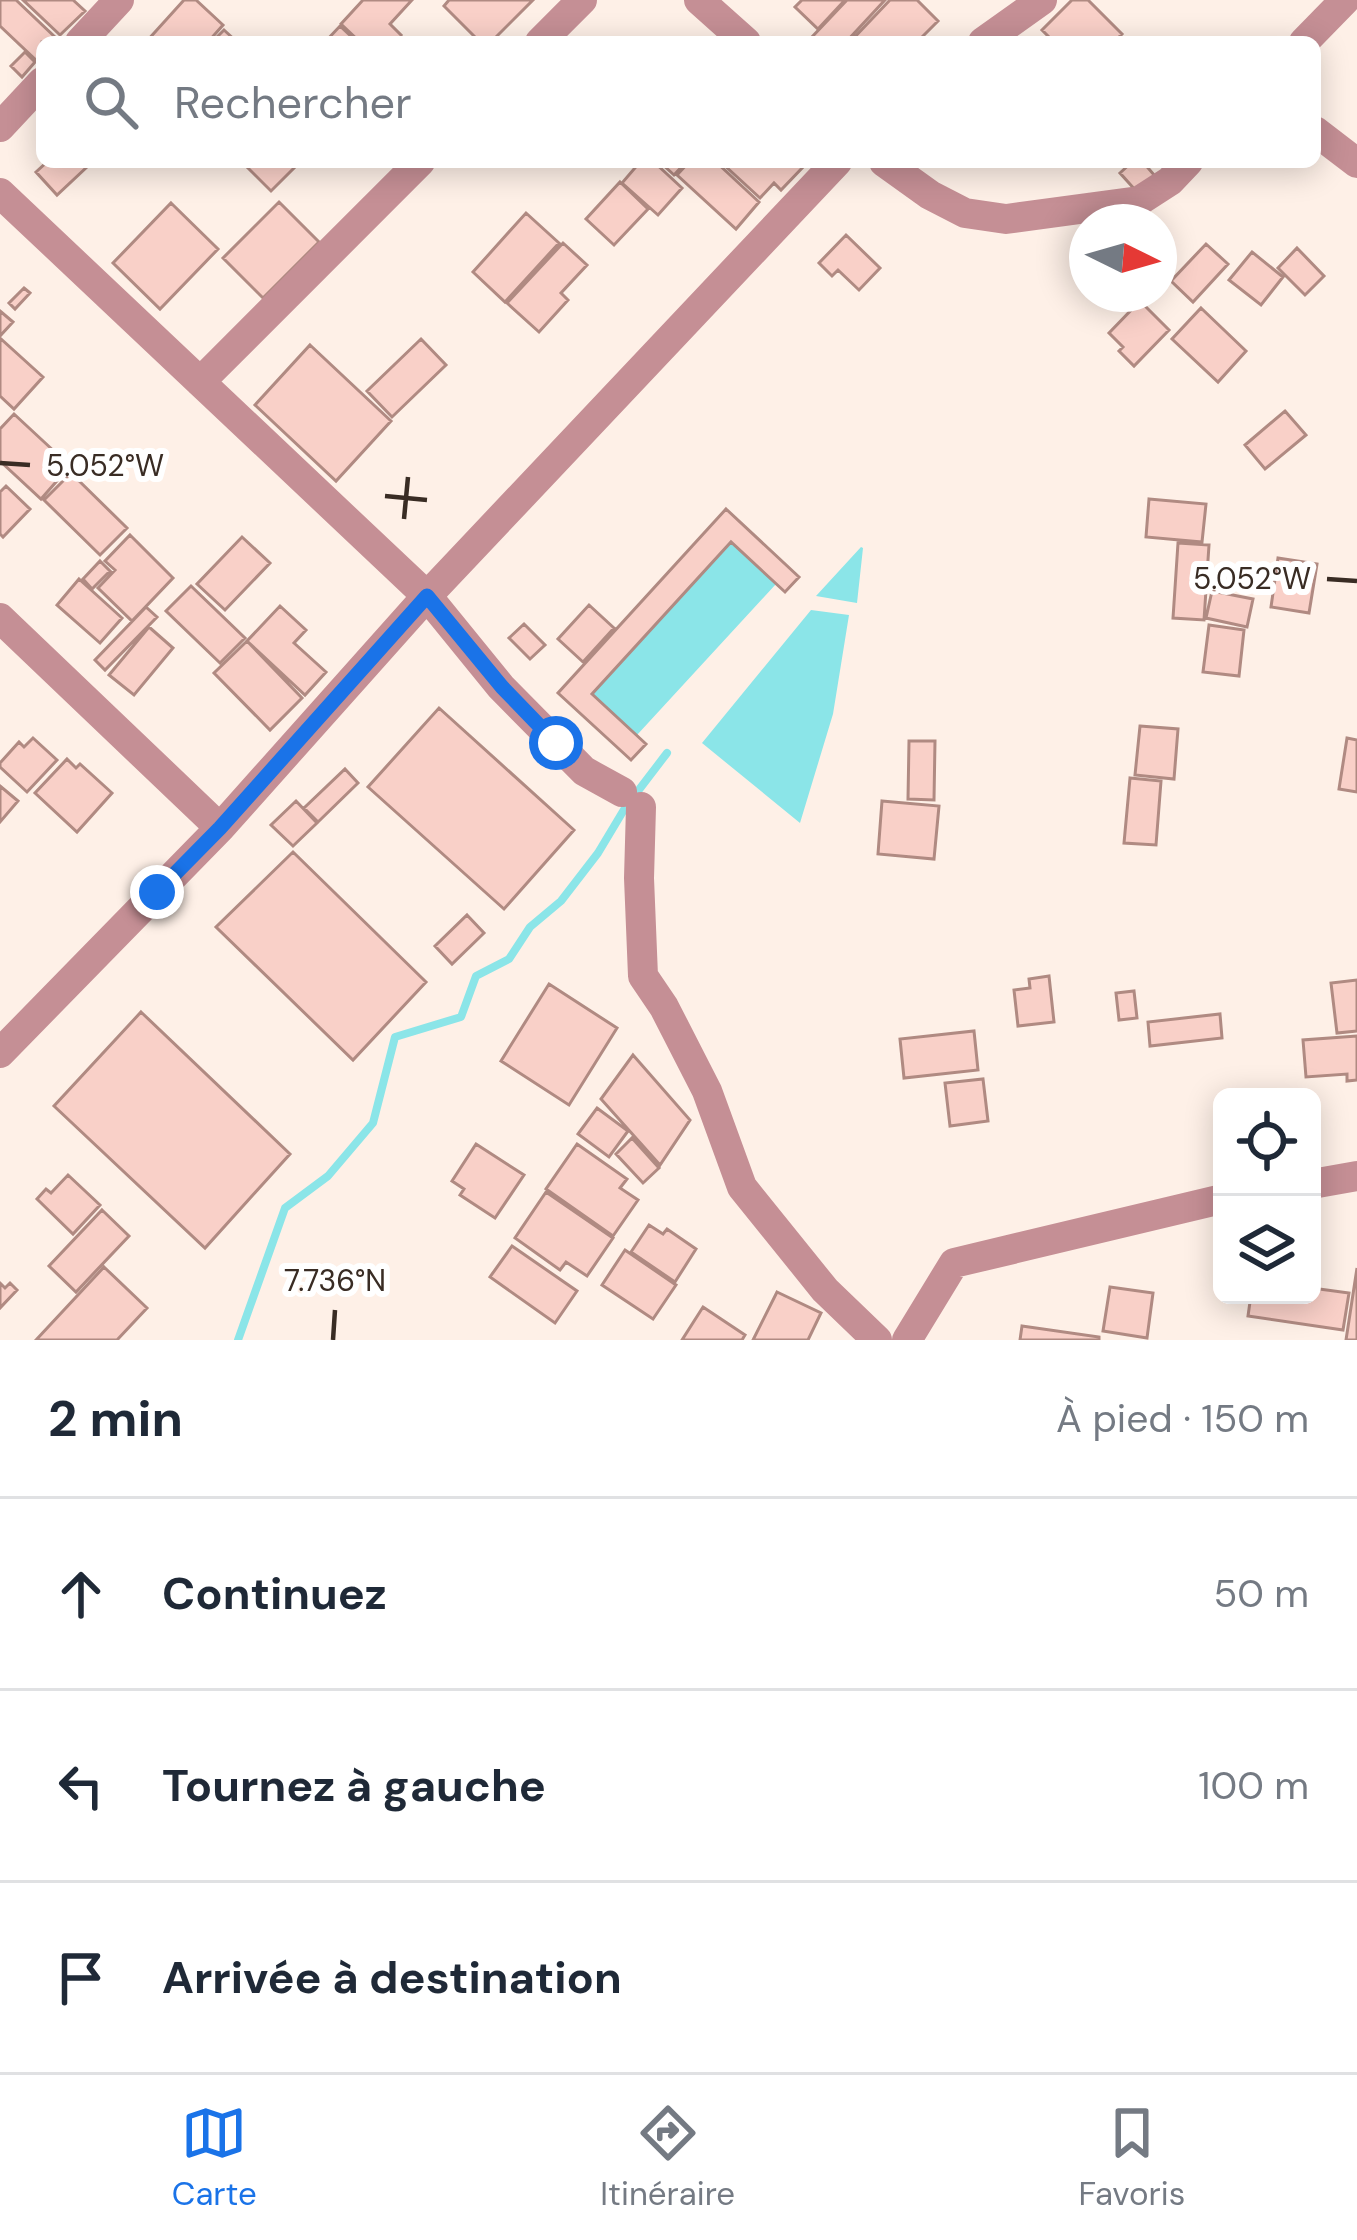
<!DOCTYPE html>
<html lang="fr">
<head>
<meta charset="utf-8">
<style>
  :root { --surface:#fff; --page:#f2f2f3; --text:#1f2937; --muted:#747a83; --line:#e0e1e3; --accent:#1a73e8 }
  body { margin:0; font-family:"DM Sans",sans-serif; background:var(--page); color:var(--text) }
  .controls { position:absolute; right:36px; bottom:36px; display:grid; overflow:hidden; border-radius:18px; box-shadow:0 6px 30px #0003 }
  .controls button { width:108px; height:108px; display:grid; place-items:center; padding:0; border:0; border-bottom:3px solid var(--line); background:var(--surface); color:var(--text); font:60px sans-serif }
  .compass { position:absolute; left:1069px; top:204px; width:108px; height:108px; border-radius:50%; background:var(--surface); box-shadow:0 6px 30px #0003; rotate:95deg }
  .stop { position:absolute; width:36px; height:36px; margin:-27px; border:9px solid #1a73e8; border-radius:50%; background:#fff }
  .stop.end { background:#1a73e8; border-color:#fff; box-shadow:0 3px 12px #0008 }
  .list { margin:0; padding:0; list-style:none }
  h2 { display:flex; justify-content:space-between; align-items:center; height:156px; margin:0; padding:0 48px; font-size:51px }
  h2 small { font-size:39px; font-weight:400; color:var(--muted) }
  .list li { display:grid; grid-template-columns:78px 1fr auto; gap:36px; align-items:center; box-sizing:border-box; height:192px; padding:0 48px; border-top:3px solid var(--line) }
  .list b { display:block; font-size:45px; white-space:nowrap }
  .list em { font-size:39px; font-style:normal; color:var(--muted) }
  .icon { flex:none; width:66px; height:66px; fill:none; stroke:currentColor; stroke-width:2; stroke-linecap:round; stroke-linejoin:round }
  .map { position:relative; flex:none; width:1357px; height:1340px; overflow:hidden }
  .search { position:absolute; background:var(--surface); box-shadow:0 6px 30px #0003; left:36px; right:36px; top:36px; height:132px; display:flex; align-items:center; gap:30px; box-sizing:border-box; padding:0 42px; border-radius:18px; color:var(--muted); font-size:45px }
  .sheet { height:732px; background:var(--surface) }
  nav { display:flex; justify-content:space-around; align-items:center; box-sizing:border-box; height:168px; border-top:3px solid var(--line); background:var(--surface); font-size:33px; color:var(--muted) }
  nav a { display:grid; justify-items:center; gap:6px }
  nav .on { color:var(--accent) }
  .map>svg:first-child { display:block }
</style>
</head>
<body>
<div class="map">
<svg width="1357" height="1340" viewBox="0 0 1357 1340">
  <rect width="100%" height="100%" fill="#fef0e7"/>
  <path fill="#8be5e8" d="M 731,542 L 776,584 L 637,735 L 592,694 Z
    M 861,547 L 863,548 L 857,603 L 816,596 Z
    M 811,610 L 849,615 L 833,714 L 800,823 L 702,743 Z"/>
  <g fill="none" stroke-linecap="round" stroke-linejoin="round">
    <path stroke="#8be5e8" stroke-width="8" d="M 238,1340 L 285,1208 L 328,1176 L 373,1123 L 395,1037 L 461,1017 L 476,976 L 509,959 L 530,927 L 561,901 L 598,853 L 625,808 L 667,753"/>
  </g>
  <path fill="#f9d0c8" stroke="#b08a82" stroke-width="3" d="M 0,0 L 16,0 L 57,39 L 55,42 L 42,42 L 42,55 L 37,61 L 0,26 Z
    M 23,0 L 73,0 L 85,11 L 60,35 Z
    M 184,0 L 196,0 L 223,25 L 208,42 L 146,42 Z
    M 363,0 L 412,0 L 390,24 L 401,35 L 394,42 L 360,42 L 341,24 Z
    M 449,0 L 533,0 L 491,42 L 480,42 L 444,6 Z
    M 802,0 L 845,0 L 818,29 L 795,7 Z
    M 847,0 L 885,0 L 846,42 L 815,42 L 811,38 Z
    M 890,0 L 917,0 L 938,21 L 917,42 L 850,42 Z
    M 1072,0 L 1088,0 L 1122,34 L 1114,42 L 1054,42 L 1042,30 Z
    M 340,26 L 357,42 L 325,42 Z
    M 224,30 L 237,42 L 212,42 Z
    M 25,52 L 35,62 L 22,77 L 11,66 Z
    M 47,162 L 84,162 L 88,166 L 57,195 L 36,172 Z
    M 242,162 L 294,162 L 297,165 L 271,191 Z
    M 640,162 L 654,162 L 682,188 L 658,215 L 622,183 Z
    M 660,162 L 686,162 L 674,175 Z
    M 689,162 L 716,162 L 759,202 L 736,229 L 677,175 Z
    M 725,162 L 800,162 L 804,166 L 781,190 L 774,183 L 760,198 L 723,164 Z
    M 1132,162 L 1143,162 L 1155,176 L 1137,192 L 1120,173 Z
    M 620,182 L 648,209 L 614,245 L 586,219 Z
    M 279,202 L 319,242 L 263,298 L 223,258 Z
    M 171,203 L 218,249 L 160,309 L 113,263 Z
    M 526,213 L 559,243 L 505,302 L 473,272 Z
    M 846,235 L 880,268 L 859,290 L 838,270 L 832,276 L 819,263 Z
    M 563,243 L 587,265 L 561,293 L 568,300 L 539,332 L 507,303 Z
    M 1206,244 L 1228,264 L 1193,302 L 1171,281 Z
    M 1297,248 L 1324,276 L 1305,295 L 1278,268 Z
    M 1252,252 L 1283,277 L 1261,305 L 1229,280 Z
    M 24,288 L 30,293 L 15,309 L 9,303 Z
    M 1140,301 L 1169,330 L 1134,366 L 1119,351 L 1123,347 L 1109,333 Z
    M 1201,308 L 1246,351 L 1218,382 L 1172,339 Z
    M 0,311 L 13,322 L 0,336 Z
    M 0,338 L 43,377 L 14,409 L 0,396 Z
    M 421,339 L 446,365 L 392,417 L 367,391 Z
    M 310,345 L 391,421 L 336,481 L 255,405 Z
    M 1285,411 L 1306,435 L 1265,469 L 1245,445 Z
    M 14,414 L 70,466 L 41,499 L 0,461 L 0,429 Z
    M 71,473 L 127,528 L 100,555 L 44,500 Z
    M 6,486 L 30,509 L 3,537 L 0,534 L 0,492 Z
    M 1149,499 L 1206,504 L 1202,542 L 1146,537 Z
    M 726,509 L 799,577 L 785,592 L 731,542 L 592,694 L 646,744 L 631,760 L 558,693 Z
    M 130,535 L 173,578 L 132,621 L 98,588 L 115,570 L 105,561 Z
    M 242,537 L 270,563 L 225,610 L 197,584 Z
    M 1178,543 L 1209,545 L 1204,620 L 1173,618 Z
    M 1278,558 L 1317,564 L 1309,613 L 1271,607 Z
    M 100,561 L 110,571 L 92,589 L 83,579 Z
    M 79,579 L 122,618 L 100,643 L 57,605 Z
    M 191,586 L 245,638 L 220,663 L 166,611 Z
    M 1212,591 L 1253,599 L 1247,627 L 1206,618 Z
    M 589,605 L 614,628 L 583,662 L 558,639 Z
    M 280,606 L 306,630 L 294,643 L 326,672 L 305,695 L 247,641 Z
    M 146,607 L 157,617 L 105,670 L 95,660 Z
    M 524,624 L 545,645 L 530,659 L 509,638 Z
    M 1209,625 L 1244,630 L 1239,676 L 1203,672 Z
    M 149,627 L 173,648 L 134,695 L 109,675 Z
    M 247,641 L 302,698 L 270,730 L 214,673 Z
    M 439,708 L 574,830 L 504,909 L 368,787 Z
    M 1140,726 L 1178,729 L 1174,779 L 1135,775 Z
    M 33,738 L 57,760 L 27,792 L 0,767 L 0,763 L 19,742 L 24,747 Z
    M 1347,738 L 1357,740 L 1357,792 L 1339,789 Z
    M 909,741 L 935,741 L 934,800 L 908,799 Z
    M 67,759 L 76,768 L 80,764 L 112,793 L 77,832 L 35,793 Z
    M 345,769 L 358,783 L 318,822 L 304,808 Z
    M 1130,778 L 1161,781 L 1156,845 L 1124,843 Z
    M 0,786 L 18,801 L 0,822 Z
    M 296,801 L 317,823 L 293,846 L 271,825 Z
    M 882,801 L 939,806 L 934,859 L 878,854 Z
    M 293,852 L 426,982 L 353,1060 L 216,927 Z
    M 467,915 L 484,933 L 452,964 L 435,946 Z
    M 1049,976 L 1054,1022 L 1018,1026 L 1014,990 L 1030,988 L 1029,979 Z
    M 1357,980 L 1357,1031 L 1337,1033 L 1331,983 Z
    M 549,984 L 617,1028 L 569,1105 L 501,1061 Z
    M 1134,991 L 1137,1018 L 1119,1020 L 1116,993 Z
    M 141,1012 L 290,1154 L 205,1248 L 54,1106 Z
    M 1220,1014 L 1222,1038 L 1150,1046 L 1148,1022 Z
    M 974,1031 L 978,1070 L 904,1078 L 900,1039 Z
    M 1357,1036 L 1357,1080 L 1347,1081 L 1347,1074 L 1306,1077 L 1303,1040 Z
    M 633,1055 L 690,1120 L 660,1165 L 601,1099 Z
    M 983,1079 L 988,1121 L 950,1126 L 945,1083 Z
    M 597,1108 L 628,1131 L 609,1157 L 578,1134 Z
    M 632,1138 L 659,1168 L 643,1183 L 616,1154 Z
    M 476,1144 L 524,1175 L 495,1218 L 460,1195 L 464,1189 L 452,1181 Z
    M 577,1144 L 627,1179 L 620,1188 L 638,1200 L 613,1236 L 546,1189 Z
    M 68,1175 L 100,1205 L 73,1234 L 37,1199 L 46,1189 L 51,1193 Z
    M 546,1192 L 613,1238 L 587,1276 L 566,1262 L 560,1270 L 515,1238 Z
    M 102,1210 L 129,1236 L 76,1292 L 49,1266 Z
    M 649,1225 L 663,1234 L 667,1229 L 696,1249 L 675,1282 L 631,1252 Z
    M 512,1246 L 577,1291 L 555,1323 L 490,1277 Z
    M 625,1250 L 676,1285 L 653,1319 L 602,1285 Z
    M 104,1267 L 147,1308 L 117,1340 L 36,1340 Z
    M 1357,1268 L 1357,1340 L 1346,1340 Z
    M 0,1283 L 5,1288 L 10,1283 L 17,1290 L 0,1308 Z
    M 1110,1287 L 1153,1293 L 1147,1338 L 1103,1331 Z
    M 1312,1288 L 1349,1293 L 1343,1330 L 1248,1316 L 1251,1295 L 1312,1295 Z
    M 777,1292 L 821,1313 L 808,1340 L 753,1340 Z
    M 703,1307 L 745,1335 L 742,1340 L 682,1340 Z
    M 1022,1326 L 1099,1337 L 1099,1340 L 1020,1340 Z"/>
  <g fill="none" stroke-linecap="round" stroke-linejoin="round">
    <path stroke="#c58f95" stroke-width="30" d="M 699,0 L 746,42
      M 80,42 L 119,0
      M 540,42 L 582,0
      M 983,42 L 1042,0
      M 1304,42 L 1345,0
      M 0,127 L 42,82
      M 1315,131 L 1357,163
      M 884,162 L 930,195 L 965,213 L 1006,219 L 1139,201 L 1170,181 L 1188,162
      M 0,193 L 427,596 L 501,687 L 584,771 L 622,792
      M 200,382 L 420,162
      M 0,618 L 220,828
      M 641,807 L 639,878 L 643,976 L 664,1007 L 707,1091 L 742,1187 L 825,1290 L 877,1340
      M 0,1053 L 220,828 L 427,596 L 837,162
      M 1312,1184 L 1357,1176
      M 907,1340 L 954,1263 L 1222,1199"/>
  </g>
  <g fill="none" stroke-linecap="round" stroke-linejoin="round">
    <path stroke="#1a73e8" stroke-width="15" d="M 157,892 L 220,828 L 427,596 L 502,687 L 556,743"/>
  </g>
  <path fill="none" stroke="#392c24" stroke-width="4.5" d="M 0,463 L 30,465M 385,496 L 427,500M 404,519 L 408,477M 1327,579 L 1357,581M 333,1340 L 335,1310"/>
  <g font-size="30" text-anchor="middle" fill="#392c24" stroke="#fff" stroke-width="12" stroke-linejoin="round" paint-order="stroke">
    <text x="105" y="476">5.052°W</text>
    <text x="1252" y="589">5.052°W</text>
    <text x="335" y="1291">7.736°N</text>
  </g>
</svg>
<div class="controls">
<button><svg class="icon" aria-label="locate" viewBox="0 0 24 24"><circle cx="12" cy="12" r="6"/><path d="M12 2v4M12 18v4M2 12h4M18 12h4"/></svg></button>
<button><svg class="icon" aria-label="layers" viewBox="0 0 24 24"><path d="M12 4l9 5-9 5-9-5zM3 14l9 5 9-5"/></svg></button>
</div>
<svg class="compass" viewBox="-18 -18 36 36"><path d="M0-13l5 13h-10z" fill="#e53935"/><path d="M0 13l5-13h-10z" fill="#747a83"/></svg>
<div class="stop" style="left:556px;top:743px"></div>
<div class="stop end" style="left:157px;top:892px"></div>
<div class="search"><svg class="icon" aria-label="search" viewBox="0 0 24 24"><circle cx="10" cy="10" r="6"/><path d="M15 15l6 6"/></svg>Rechercher</div>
</div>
<section class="sheet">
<h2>2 min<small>À pied · 150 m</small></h2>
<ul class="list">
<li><svg class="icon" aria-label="ahead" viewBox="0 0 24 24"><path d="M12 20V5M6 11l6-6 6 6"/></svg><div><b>Continuez</b></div><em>50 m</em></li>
<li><svg class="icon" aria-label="left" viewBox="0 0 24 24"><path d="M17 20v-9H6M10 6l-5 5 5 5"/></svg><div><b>Tournez à gauche</b></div><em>100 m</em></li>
<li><svg class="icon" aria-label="arrive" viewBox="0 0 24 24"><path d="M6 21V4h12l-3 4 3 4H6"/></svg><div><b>Arrivée à destination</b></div></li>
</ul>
</section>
<nav>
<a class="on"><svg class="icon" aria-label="map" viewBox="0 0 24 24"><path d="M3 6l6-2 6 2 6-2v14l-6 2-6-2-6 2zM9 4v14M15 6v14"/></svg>Carte</a>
<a><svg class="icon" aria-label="directions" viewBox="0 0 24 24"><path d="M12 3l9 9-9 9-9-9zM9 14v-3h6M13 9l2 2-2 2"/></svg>Itinéraire</a>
<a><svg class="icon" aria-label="saved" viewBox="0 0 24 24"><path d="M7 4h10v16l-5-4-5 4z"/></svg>Favoris</a>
</nav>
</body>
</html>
